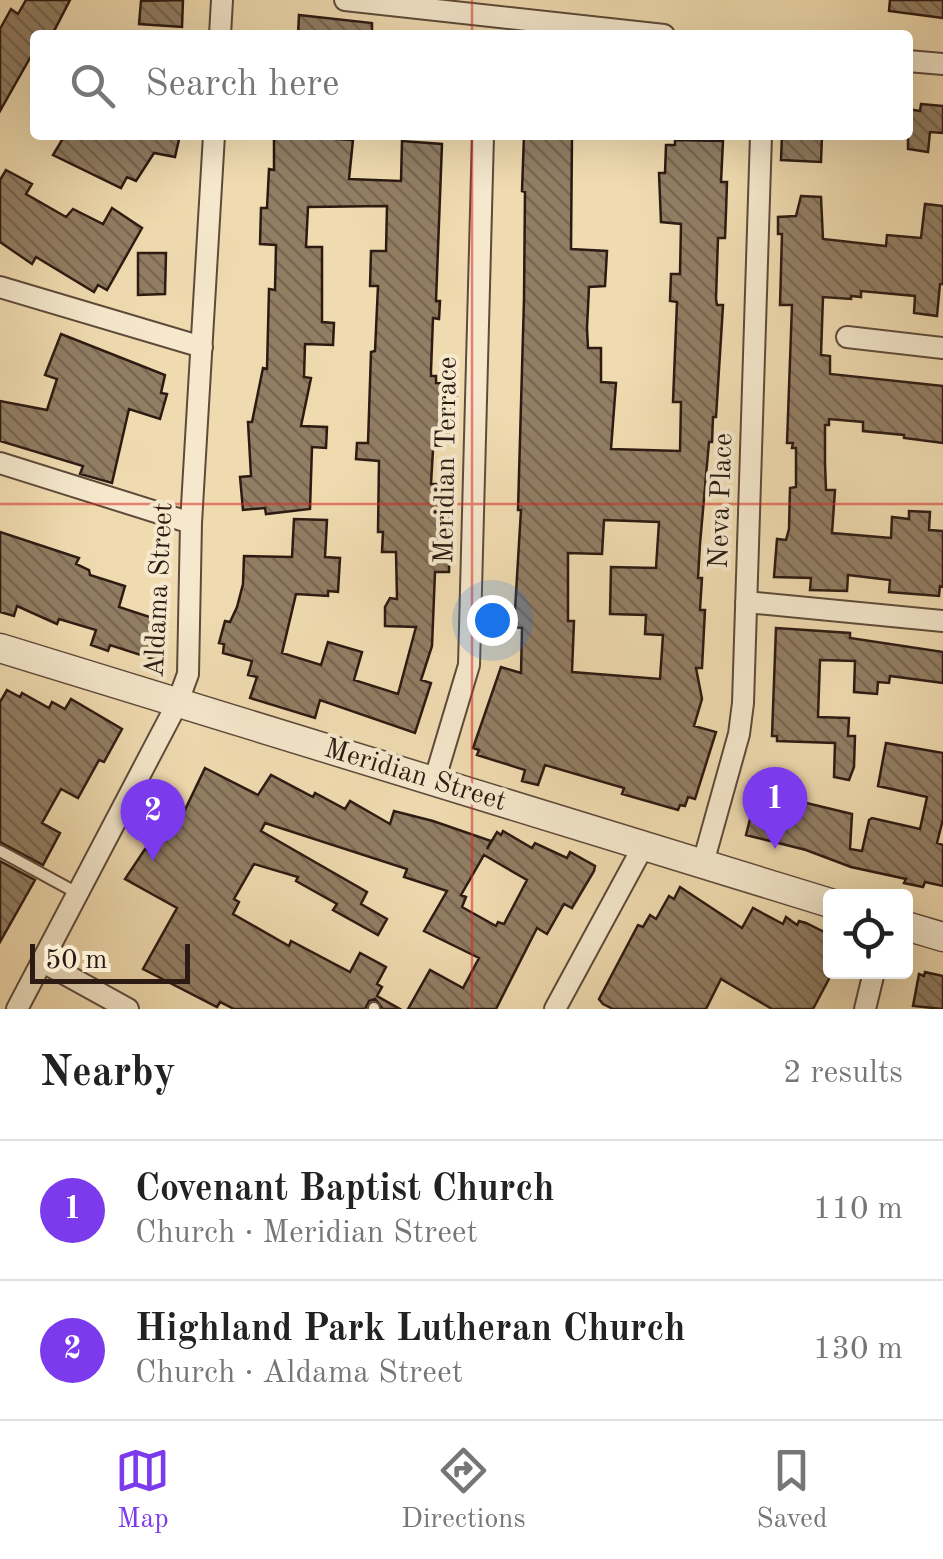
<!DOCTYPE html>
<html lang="en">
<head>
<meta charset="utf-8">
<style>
  :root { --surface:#fff; --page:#f6f6f6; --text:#222; --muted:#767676; --line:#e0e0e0; --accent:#7c3aed }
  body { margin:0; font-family:"Old Standard TT",serif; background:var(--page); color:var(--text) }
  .controls { position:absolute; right:30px; bottom:30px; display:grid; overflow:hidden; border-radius:10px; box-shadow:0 10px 40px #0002 }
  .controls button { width:90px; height:90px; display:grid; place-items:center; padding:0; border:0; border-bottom:2px solid var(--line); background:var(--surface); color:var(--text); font:50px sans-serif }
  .scale { position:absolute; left:30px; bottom:25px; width:160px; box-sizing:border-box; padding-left:10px; border:5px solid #2d1a12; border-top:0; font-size:28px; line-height:35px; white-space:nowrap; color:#2d1a12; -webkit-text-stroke:8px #f5e8cc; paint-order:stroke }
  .you { position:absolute; left:492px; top:620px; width:35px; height:35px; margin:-25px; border:8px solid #fff; border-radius:50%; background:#1a73e8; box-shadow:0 0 0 15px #1a73e833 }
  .badge { display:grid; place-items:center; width:65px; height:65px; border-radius:50%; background:var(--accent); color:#fff; font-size:32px; font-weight:700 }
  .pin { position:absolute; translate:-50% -82px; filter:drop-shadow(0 2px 5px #0008) }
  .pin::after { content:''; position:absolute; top:52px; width:35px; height:30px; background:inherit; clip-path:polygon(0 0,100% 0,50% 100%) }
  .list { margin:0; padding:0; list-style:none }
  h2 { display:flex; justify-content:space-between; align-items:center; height:130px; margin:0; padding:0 40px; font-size:42px }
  h2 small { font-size:32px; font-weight:400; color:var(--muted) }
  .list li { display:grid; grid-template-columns:65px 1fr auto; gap:30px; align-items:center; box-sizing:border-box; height:140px; padding:0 40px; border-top:2px solid var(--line) }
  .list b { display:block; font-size:38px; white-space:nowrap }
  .list p { margin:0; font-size:32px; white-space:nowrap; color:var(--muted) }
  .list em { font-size:32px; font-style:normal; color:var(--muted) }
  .icon { flex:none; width:55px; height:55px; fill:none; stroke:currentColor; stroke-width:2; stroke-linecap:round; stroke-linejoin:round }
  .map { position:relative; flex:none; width:943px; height:1009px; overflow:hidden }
  .search { position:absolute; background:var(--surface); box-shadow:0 10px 40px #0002; left:30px; right:30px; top:30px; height:110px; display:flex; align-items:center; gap:25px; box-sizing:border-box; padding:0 35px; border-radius:10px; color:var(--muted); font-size:38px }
  .sheet { height:410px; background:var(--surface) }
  nav { display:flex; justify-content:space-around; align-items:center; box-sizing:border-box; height:140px; border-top:2px solid var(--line); background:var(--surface); font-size:28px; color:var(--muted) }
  nav a { display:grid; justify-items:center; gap:5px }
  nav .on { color:var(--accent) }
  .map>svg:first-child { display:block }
</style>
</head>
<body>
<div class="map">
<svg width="943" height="1009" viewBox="0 0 943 1009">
  <defs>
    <pattern id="building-back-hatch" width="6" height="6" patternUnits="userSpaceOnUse" patternTransform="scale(2.5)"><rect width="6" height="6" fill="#927e64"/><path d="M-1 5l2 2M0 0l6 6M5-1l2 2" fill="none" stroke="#786651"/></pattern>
  </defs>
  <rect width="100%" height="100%" fill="#f0dbb0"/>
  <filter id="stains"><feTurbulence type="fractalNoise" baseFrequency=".002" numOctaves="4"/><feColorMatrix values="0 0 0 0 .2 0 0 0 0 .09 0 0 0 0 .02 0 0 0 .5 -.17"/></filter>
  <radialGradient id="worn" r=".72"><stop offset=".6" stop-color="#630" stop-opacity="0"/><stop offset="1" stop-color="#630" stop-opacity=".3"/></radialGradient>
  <path fill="url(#building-back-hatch)" stroke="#2d1a12" stroke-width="2.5" fill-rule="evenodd" d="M 26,0 L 70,0 L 52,35 L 35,35 L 35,61 L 30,58 L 0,111 L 0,29 L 11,9 L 18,14 Z
    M 183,0 L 182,27 L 139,24 L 141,1 Z
    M 890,0 L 943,0 L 943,18 L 889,11 Z
    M 299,15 L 372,23 L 372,35 L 298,35 Z
    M 921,104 L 943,106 L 943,133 L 930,132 L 928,152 L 908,149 L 908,109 L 920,111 Z
    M 65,135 L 180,135 L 175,157 L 154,153 L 136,181 L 127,177 L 121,188 L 53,155 Z
    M 274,135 L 322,135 L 322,138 L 353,140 L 349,179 L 401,181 L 402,141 L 442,144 L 436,301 L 440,301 L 439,319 L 433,318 L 431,371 L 431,376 L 436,376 L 436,383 L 457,384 L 456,406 L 455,433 L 434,433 L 431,484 L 452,484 L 452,534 L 450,534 L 449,572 L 435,572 L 432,646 L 421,680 L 431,683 L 415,733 L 320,700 L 315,718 L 250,698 L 257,677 L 248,675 L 252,661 L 223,653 L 224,644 L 219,643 L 225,621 L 230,622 L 237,607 L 243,584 L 244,556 L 292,557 L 294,519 L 327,520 L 325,557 L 340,558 L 338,592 L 328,591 L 328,596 L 296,594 L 282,653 L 321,665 L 328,642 L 362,652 L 354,680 L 398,694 L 416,627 L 385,626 L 385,607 L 390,598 L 397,599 L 396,552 L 382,552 L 383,532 L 378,532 L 379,461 L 356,459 L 357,443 L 368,443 L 371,352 L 375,351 L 378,286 L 370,286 L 371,251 L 386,251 L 387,206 L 308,207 L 306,247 L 322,247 L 322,322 L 334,323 L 333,345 L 305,344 L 304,377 L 311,378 L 301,426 L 327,427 L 326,448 L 312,447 L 310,509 L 266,514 L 265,508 L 243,510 L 240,477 L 251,476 L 248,422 L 252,422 L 263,368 L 267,369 L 269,289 L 275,290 L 276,245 L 260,244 L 261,208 L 267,208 L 269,169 L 274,170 Z
    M 524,135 L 572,135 L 571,249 L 607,251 L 605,286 L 589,287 L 587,328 L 588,348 L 601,348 L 601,382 L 616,383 L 611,449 L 680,451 L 681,402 L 673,402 L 677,302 L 670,301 L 671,274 L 680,274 L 681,224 L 661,222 L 659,173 L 665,173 L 666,145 L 675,145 L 675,140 L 723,141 L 721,182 L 727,182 L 726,212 L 725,238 L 718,238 L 716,299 L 717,305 L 723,305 L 722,322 L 716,417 L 713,417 L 712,442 L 709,442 L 700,544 L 698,578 L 702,578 L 700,610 L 705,610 L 702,668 L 696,668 L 702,699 L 694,726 L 716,732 L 695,799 L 688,797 L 685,806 L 680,805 L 678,810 L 622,794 L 624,788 L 545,765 L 538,785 L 522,781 L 525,770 L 477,755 L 479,750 L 473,748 L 501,667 L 521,673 L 522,628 L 514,627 L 521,510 L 518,510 L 524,299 L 525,192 L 522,191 ZM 604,520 L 659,522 L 656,568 L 611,567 L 610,614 L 646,615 L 645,634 L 663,635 L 660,679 L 572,672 L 574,621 L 568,621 L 568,553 L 602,554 Z
    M 782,135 L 822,135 L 821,162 L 781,160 Z
    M 6,170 L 32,184 L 26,194 L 66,217 L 73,209 L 103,224 L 112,208 L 142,228 L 107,290 L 98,285 L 94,292 L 36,257 L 32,264 L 0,242 L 0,180 Z
    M 801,196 L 821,197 L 823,239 L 886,246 L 887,235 L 921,238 L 925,204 L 943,206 L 943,284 L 940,284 L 937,316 L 914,313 L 915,296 L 861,291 L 861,297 L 851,296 L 851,299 L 823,297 L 821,355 L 830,356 L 830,374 L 943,386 L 943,443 L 904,438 L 904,435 L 863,431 L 863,422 L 829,419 L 829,425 L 825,425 L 825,463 L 826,490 L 835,490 L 832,533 L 891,538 L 892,517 L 909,519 L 909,511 L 930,512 L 929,530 L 943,531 L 943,587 L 940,586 L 939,596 L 889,592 L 890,580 L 848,575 L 847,591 L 810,590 L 811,578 L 774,577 L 777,539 L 786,540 L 789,529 L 790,488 L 796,487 L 796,448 L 792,448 L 793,443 L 787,443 L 792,305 L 780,305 L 782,234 L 778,234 L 778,217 L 796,216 Z
    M 138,253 L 166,253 L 165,294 L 138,295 Z
    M 61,334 L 165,375 L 161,393 L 167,394 L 160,419 L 129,409 L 112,483 L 80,474 L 83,466 L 0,441 L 0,401 L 47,410 L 57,379 L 45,375 Z
    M 0,532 L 79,558 L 76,564 L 89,570 L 90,575 L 125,586 L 119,607 L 168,623 L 159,661 L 110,645 L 108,651 L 91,645 L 96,630 L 59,619 L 57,624 L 17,606 L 14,616 L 0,612 Z
    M 776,628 L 850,633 L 850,638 L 943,652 L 943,683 L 890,676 L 889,683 L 878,682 L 877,694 L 854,692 L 855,661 L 820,660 L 818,717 L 849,718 L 848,736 L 855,736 L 854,767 L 849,780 L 834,777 L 835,743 L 777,741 L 777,736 L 772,736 Z
    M 7,690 L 20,697 L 22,693 L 49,708 L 52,702 L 65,709 L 71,699 L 122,729 L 104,762 L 99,760 L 78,798 L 61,789 L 42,823 L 60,833 L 43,865 L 0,842 L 0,702 Z
    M 886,743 L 943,753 L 943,819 L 937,843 L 943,845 L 943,886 L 925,882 L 923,887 L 904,883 L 906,879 L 851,867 L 806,850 L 746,835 L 757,791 L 852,814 L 850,849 L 862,851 L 869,820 L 872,818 L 920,829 L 927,797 L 878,786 Z
    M 205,768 L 258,795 L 271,775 L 313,797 L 315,793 L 345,809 L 350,801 L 390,824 L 394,811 L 433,821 L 491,841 L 487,849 L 497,832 L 501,835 L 503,831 L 532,848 L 535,843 L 567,858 L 570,852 L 595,866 L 594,871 L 572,908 L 564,904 L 547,934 L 537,928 L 496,1009 L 408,1009 L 430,970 L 463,988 L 479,958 L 424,931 L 447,891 L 404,877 L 407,869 L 265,823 L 261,831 L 367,892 L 361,904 L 387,919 L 378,935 L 333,910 L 337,904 L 296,881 L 298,877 L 254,864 L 234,899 L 239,902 L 233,914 L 289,946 L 291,941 L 350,972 L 360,953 L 386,967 L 377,984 L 382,987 L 377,996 L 400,1009 L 383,1009 L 375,999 L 369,1001 L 365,1009 L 234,1009 L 220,1002 L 217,1007 L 143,969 L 177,908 L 125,879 L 145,849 L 155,854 L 176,813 L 182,816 ZM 484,855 L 527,880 L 504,924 L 498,922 L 496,926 L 462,907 L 466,897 L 461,895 Z
    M 0,861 L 35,880 L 0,942 Z
    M 680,887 L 742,928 L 753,908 L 783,924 L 786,917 L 797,925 L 799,921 L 806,923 L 830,935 L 830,977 L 813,1009 L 772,1009 L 721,979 L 706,1009 L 613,1009 L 603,1004 L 599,999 L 638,925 L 643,927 L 650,915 L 656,919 L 669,896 L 674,899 Z
    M 925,972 L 943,976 L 943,1009 L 913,1006 L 919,974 L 924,976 Z"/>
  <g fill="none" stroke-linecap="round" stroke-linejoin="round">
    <defs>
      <path id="service" d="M 0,851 L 77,893
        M 374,1009 L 374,1008"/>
      <path id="minor" d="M 345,0 L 664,35
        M 220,35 L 222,0
        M 908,61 L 943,64
        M 0,287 L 202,347
        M 847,337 L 943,348
        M 0,463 L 191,523
        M 746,602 L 943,621
        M 434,782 L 469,665 L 483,135
        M 703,863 L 739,734 L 743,703 L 761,135
        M 43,962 L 128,1009
        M 17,1009 L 177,704 L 188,674 L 191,523 L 214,135
        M 555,1009 L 644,845
        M 865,1009 L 874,972"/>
      <path id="tertiary" d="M 0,648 L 830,903
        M 906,926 L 943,937"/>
    </defs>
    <use href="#service" stroke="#5e4a3a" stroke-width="14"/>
    <use href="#minor" stroke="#5e4a3a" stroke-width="24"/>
    <use href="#tertiary" stroke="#5e4a3a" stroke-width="31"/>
    <use href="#service" stroke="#f5e8cc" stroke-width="10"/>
    <use href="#minor" stroke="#f5e8cc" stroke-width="20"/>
    <use href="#tertiary" stroke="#f5e8cc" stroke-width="28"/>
  </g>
  <path fill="none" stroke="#d62828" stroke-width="2.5" stroke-opacity="0.55" d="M 472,0 L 472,35M 472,135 L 472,1009M 0,504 L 943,504"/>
  <g text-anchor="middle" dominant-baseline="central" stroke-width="8" stroke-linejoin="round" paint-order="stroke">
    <g font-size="28" fill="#2d1a12" stroke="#f5e8cc">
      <text transform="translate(447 460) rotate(-89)">Meridian Terrace</text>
      <text transform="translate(722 501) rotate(-88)">Neva Place</text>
      <text transform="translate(160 590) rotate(-87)">Aldama Street</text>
      <text transform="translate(415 776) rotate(17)">Meridian Street</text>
    </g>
  </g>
  <rect width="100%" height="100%" filter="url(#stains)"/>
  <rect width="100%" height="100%" fill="url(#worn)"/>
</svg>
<div class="controls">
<button><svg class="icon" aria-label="locate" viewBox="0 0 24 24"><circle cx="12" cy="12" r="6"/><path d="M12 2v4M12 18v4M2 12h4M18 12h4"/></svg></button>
</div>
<div class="scale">50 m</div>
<div class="you"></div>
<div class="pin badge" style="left:775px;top:849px">1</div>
<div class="pin badge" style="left:153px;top:861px">2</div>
<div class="search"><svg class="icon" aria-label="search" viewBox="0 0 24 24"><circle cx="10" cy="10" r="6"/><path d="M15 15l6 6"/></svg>Search here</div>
</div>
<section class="sheet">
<h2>Nearby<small>2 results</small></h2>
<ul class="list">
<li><span class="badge">1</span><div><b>Covenant Baptist Church</b><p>Church · Meridian Street</p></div><em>110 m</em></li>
<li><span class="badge">2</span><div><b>Highland Park Lutheran Church</b><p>Church · Aldama Street</p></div><em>130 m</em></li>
</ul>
</section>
<nav>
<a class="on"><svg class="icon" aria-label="map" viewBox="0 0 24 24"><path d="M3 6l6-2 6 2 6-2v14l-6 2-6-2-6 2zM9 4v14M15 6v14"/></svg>Map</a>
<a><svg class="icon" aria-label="directions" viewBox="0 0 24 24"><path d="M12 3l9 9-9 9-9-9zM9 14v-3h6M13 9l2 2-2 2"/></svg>Directions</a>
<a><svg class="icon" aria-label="saved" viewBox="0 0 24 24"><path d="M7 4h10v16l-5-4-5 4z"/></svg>Saved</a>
</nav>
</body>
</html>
